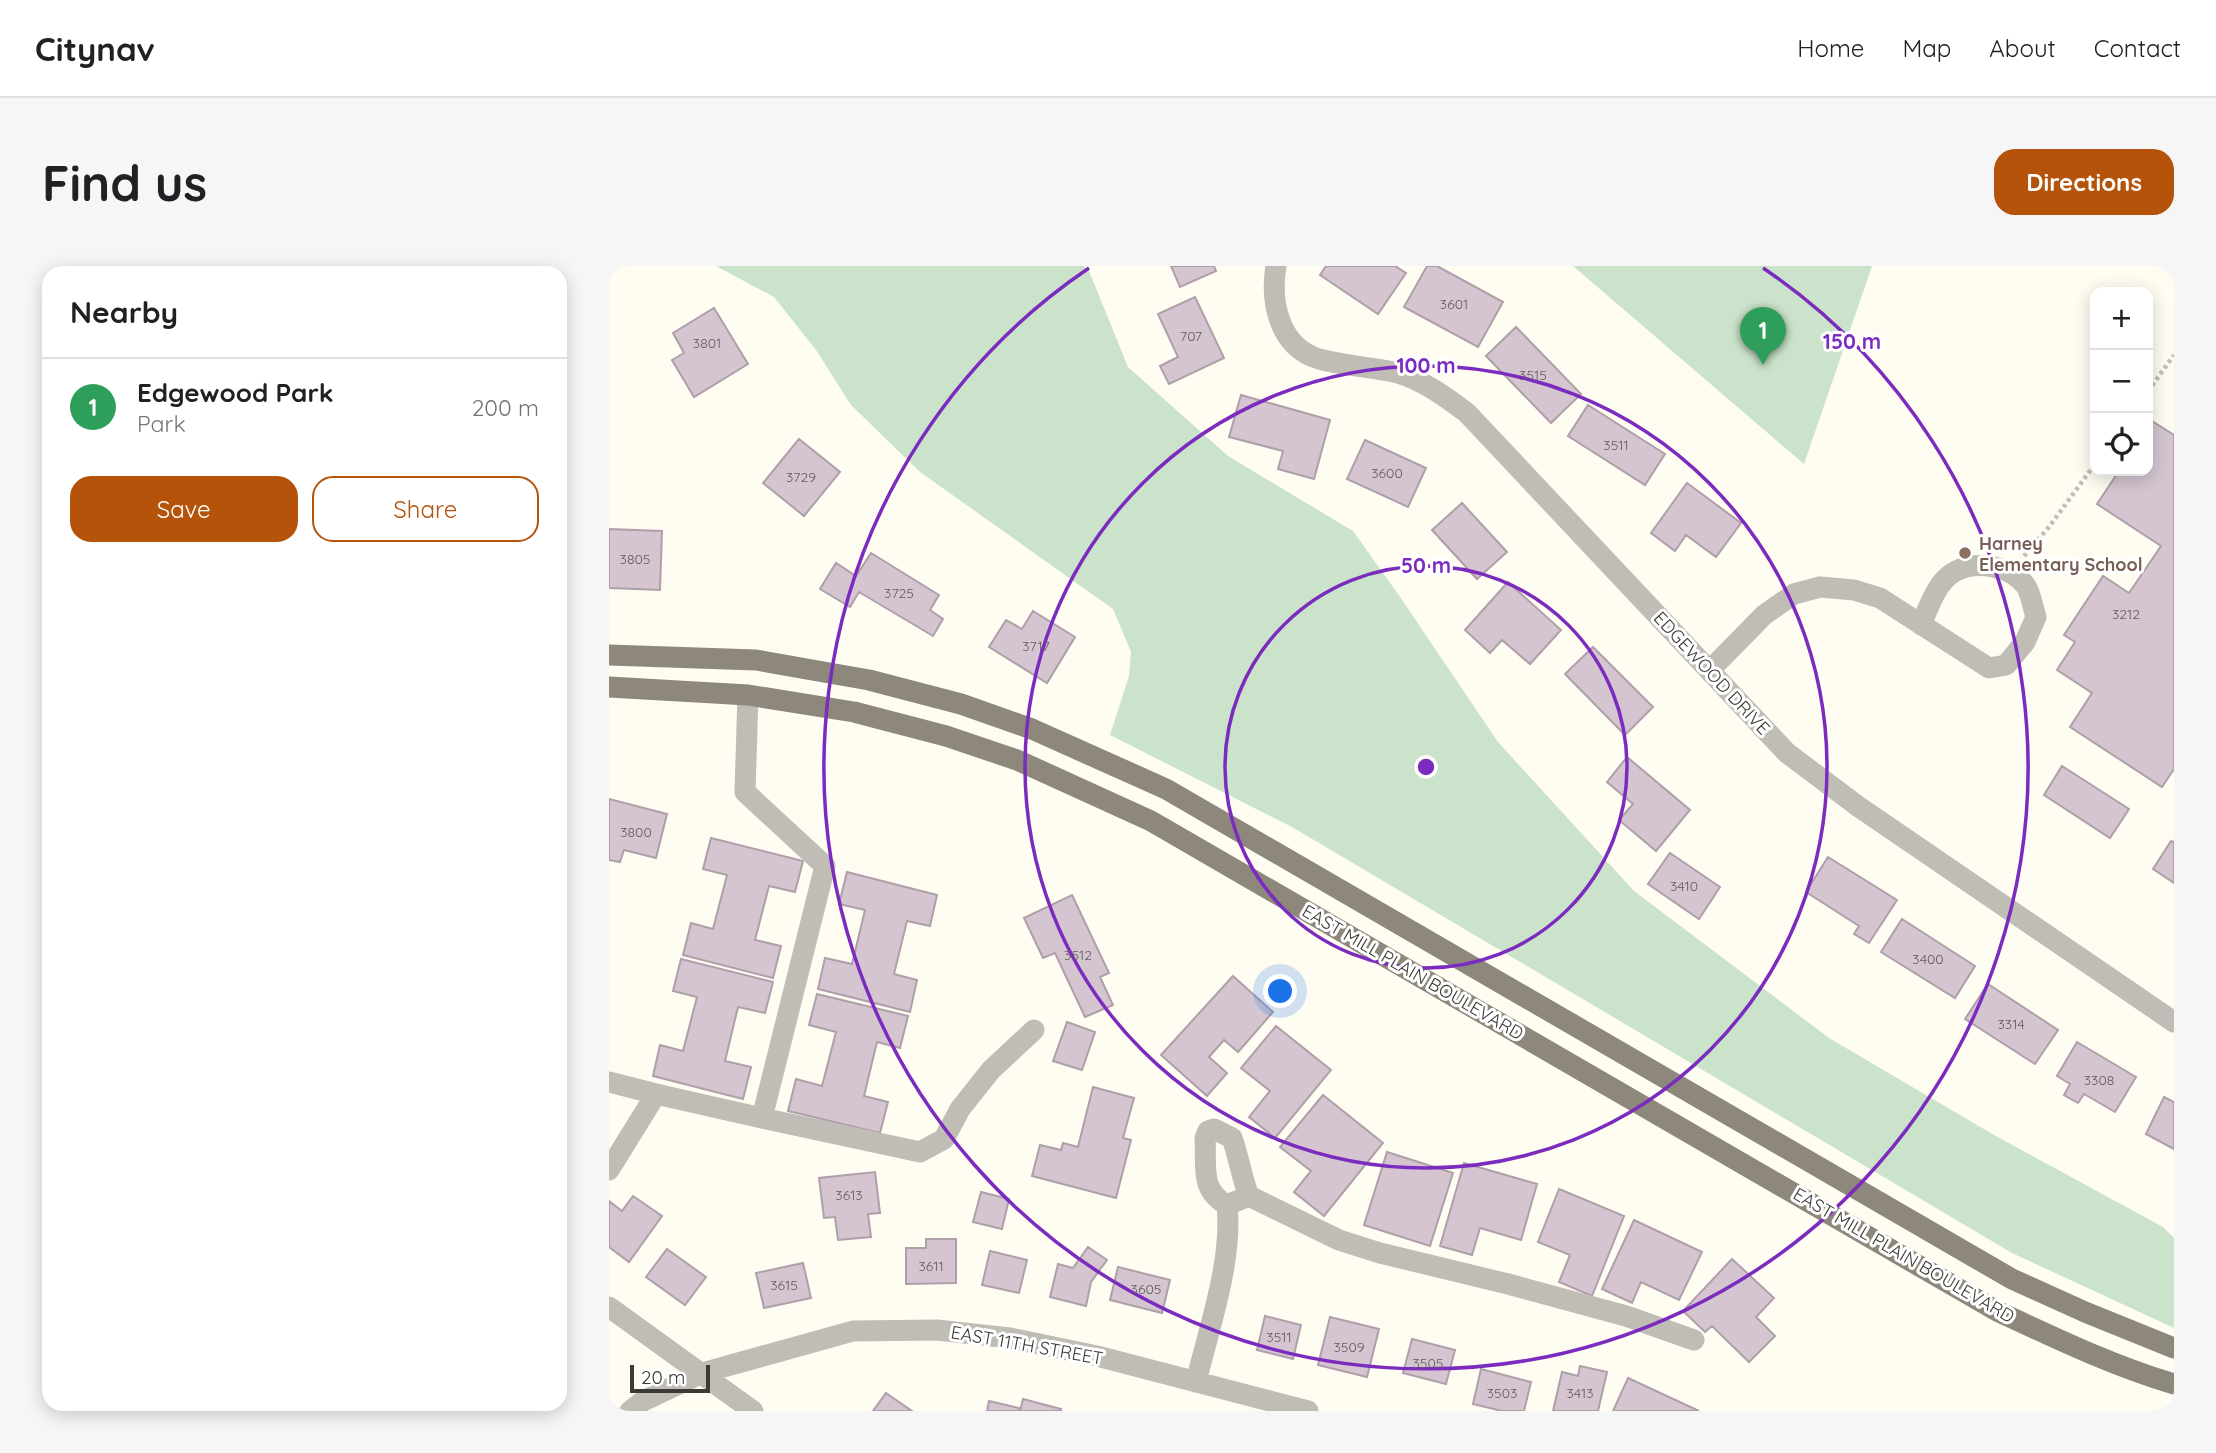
<!DOCTYPE html>
<html lang="en">
<head>
<meta charset="utf-8">
<style>
  :root { --surface:#fff; --page:#f6f6f6; --text:#202124; --muted:#757577; --line:#e0e0e0; --accent:#b45309 }
  body { margin:0; font-family:Quicksand,sans-serif; background:var(--page); color:var(--text) }
  .controls { position:absolute; right:21px; top:21px; display:grid; overflow:hidden; border-radius:14px; box-shadow:0 4px 18px #0003 }
  .controls button { width:63px; height:63px; display:grid; place-items:center; padding:0; border:0; border-bottom:2px solid var(--line); background:var(--surface); color:var(--text); font:35px sans-serif }
  .scale { position:absolute; left:21px; bottom:18px; width:80px; box-sizing:border-box; padding-left:7px; border:4px solid #3c3a34; border-top:0; font-size:19px; line-height:24px; white-space:nowrap; color:#3c3a34; -webkit-text-stroke:5px #fff; paint-order:stroke }
  .you { position:absolute; left:672px; top:726px; width:24px; height:24px; margin:-18px; border:5px solid #fff; border-radius:50%; background:#1a73e8; box-shadow:0 0 0 10px #1a73e833 }
  .badge { display:grid; place-items:center; width:46px; height:46px; border-radius:50%; background:var(--accent); color:#fff; font-size:23px; font-weight:700 }
  .pin { position:absolute; translate:-50% -58px; filter:drop-shadow(0 2px 4px #0008) }
  .pin::after { content:''; position:absolute; top:37px; width:24px; height:21px; background:inherit; clip-path:polygon(0 0,100% 0,50% 100%) }
  .list { margin:0; padding:0; list-style:none }
  h2 { display:flex; justify-content:space-between; align-items:center; height:91px; margin:0; padding:0 28px; font-size:30px }
  h2 small { font-size:23px; font-weight:400; color:var(--muted) }
  .list li { display:grid; grid-template-columns:46px 1fr auto; gap:21px; align-items:center; box-sizing:border-box; height:98px; padding:0 28px; border-top:2px solid var(--line) }
  .list b { display:block; font-size:26px; white-space:nowrap }
  .list p { margin:0; font-size:23px; white-space:nowrap; color:var(--muted) }
  .list em { font-size:23px; font-style:normal; color:var(--muted) }
  .actions { display:flex; gap:14px; padding:21px 28px }
  .actions a { flex:1; padding:16px 0; border:2px solid var(--accent); border-radius:21px; text-align:center; font-size:24px; color:var(--accent) }
  .actions .main { background:var(--accent); color:#fff }
  .icon { flex:none; width:38px; height:38px; fill:none; stroke:currentColor; stroke-width:2; stroke-linecap:round; stroke-linejoin:round }
  .map { position:relative; flex:none; width:1565px; height:1145px; overflow:hidden; border-radius:21px }
  header { display:flex; align-items:center; gap:42px; box-sizing:border-box; height:98px; padding:0 35px; background:var(--surface); border-bottom:2px solid var(--line) }
  header strong { font-size:33px }
  nav { display:flex; gap:38px; margin-inline-start:auto; font-size:24px }
  .intro { display:flex; align-items:center; justify-content:space-between; box-sizing:border-box; height:168px; padding:0 42px }
  h1 { margin:0; font-size:49px }
  .button { padding:18px 32px; border-radius:21px; background:var(--accent); color:#fff; font-size:24px; font-weight:700 }
  main { display:flex; gap:42px; padding:0 42px }
  aside { flex:1; background:var(--surface); border-radius:21px; box-shadow:0 4px 18px #0003 }
  .map>svg:first-child { display:block }
</style>
</head>
<body>
<header>
<strong>Citynav</strong>
<nav><a>Home</a><a>Map</a><a>About</a><a>Contact</a></nav>
</header>
<div class="intro"><h1>Find us</h1><a class="button">Directions</a></div>
<main>
<aside>
<h2>Nearby<small></small></h2>
<ul class="list">
<li><span class="badge" style="background:#2e9e5b">1</span><div><b>Edgewood Park</b><p>Park</p></div><em>200 m</em></li>
</ul>
<div class="actions"><a class="main">Save</a><a>Share</a></div>
</aside>
<div class="map">
<svg width="1565" height="1145" viewBox="0 0 1565 1145">
  <rect width="100%" height="100%" fill="#fffcf2"/>
  <path fill="#cae3ca" d="M 107,0 L 474,0 L 480,5 L 519,101 L 619,190 L 744,265 L 789,328 L 889,476 L 1025,625 L 1220,772 L 1385,869 L 1554,961 L 1565,972 L 1565,1062 L 1403,987 L 683,561 L 501,469 L 520,410 L 522,386 L 504,343 L 311,206 L 242,139 L 207,84 L 165,31 Z
    M 964,0 L 1263,0 L 1195,198 Z"/>
  <path fill="#d4c5d0" stroke="#ae9fa9" stroke-width="2" d="M 562,0 L 605,0 L 607,5 L 571,21 Z
    M 717,0 L 786,0 L 797,7 L 769,48 L 711,9 Z
    M 818,0 L 828,0 L 894,36 L 869,81 L 795,41 Z
    M 586,31 L 615,92 L 560,118 L 551,100 L 569,91 L 549,48 Z
    M 105,42 L 139,98 L 85,131 L 63,94 L 75,87 L 64,67 Z
    M 907,61 L 972,128 L 942,157 L 877,90 Z
    M 632,129 L 721,154 L 705,213 L 669,203 L 674,185 L 620,171 Z
    M 979,139 L 1056,188 L 1036,219 L 959,170 Z
    M 1543,155 L 1565,169 L 1565,503 L 1553,521 L 1461,461 L 1483,427 L 1448,404 L 1466,376 L 1455,369 L 1494,310 L 1520,327 L 1552,280 L 1488,238 L 1510,205 L 1539,205 L 1539,161 Z
    M 190,173 L 231,206 L 195,250 L 154,217 Z
    M 756,174 L 817,202 L 799,241 L 738,213 Z
    M 1078,217 L 1132,257 L 1107,291 L 1077,269 L 1066,285 L 1042,267 Z
    M 853,237 L 898,286 L 868,313 L 823,264 Z
    M 0,263 L 53,265 L 51,324 L 0,322 Z
    M 262,287 L 330,329 L 321,344 L 334,353 L 324,370 L 250,326 L 241,341 L 211,323 L 227,297 L 247,310 Z
    M 899,316 L 952,364 L 921,398 L 893,374 L 881,387 L 856,364 Z
    M 424,345 L 466,371 L 438,417 L 380,381 L 397,354 L 413,363 Z
    M 984,381 L 1044,441 L 1016,469 L 956,408 Z
    M 1018,491 L 1081,544 L 1047,585 L 1010,554 L 1024,538 L 998,516 Z
    M 1453,500 L 1520,543 L 1501,572 L 1435,529 Z
    M 0,533 L 58,548 L 47,592 L 15,584 L 11,596 L 0,594 Z
    M 102,572 L 194,595 L 186,626 L 160,620 L 146,674 L 172,680 L 164,712 L 74,689 L 82,657 L 104,663 L 118,609 L 94,603 Z
    M 1562,575 L 1565,576 L 1565,617 L 1544,603 Z
    M 1061,587 L 1111,621 L 1090,653 L 1039,618 Z
    M 1219,591 L 1288,634 L 1260,677 L 1245,668 L 1250,660 L 1197,626 Z
    M 238,606 L 328,629 L 321,660 L 298,655 L 285,708 L 308,714 L 301,746 L 209,723 L 216,692 L 243,698 L 256,644 L 230,638 Z
    M 463,629 L 500,707 L 491,711 L 504,739 L 476,751 L 446,687 L 434,692 L 415,652 Z
    M 1293,653 L 1366,700 L 1346,732 L 1272,686 Z
    M 72,693 L 164,716 L 156,747 L 129,741 L 116,795 L 142,801 L 134,833 L 44,810 L 51,779 L 74,785 L 88,731 L 64,725 Z
    M 624,710 L 664,746 L 629,786 L 615,774 L 600,791 L 618,807 L 598,830 L 552,789 Z
    M 1379,718 L 1449,764 L 1426,798 L 1356,753 Z
    M 208,728 L 299,750 L 291,782 L 268,776 L 255,830 L 279,836 L 271,867 L 179,845 L 187,813 L 213,820 L 227,766 L 200,759 Z
    M 458,756 L 486,766 L 473,804 L 444,795 Z
    M 667,760 L 722,804 L 666,872 L 640,851 L 661,825 L 632,802 Z
    M 1468,776 L 1527,811 L 1506,846 L 1475,828 L 1469,837 L 1455,829 L 1461,818 L 1448,810 Z
    M 484,821 L 525,832 L 514,872 L 522,874 L 507,932 L 423,910 L 431,879 L 452,884 L 454,877 L 469,881 Z
    M 714,829 L 774,877 L 715,950 L 685,926 L 702,905 L 671,881 Z
    M 1555,831 L 1565,836 L 1565,883 L 1537,868 Z
    M 778,886 L 844,907 L 821,980 L 755,959 Z
    M 855,897 L 928,918 L 912,974 L 871,962 L 863,989 L 831,980 Z
    M 266,906 L 271,947 L 259,948 L 262,971 L 229,974 L 226,951 L 215,952 L 210,912 Z
    M 950,923 L 1015,950 L 983,1030 L 950,1016 L 961,989 L 929,976 Z
    M 372,926 L 400,933 L 393,963 L 364,956 Z
    M 24,930 L 53,950 L 20,996 L 0,981 L 0,935 L 13,945 Z
    M 1025,954 L 1093,986 L 1070,1034 L 1032,1016 L 1023,1037 L 993,1023 Z
    M 317,973 L 347,973 L 347,1017 L 297,1018 L 297,982 L 317,982 Z
    M 479,981 L 498,994 L 482,1016 L 477,1040 L 441,1031 L 449,998 L 464,1002 Z
    M 58,983 L 97,1011 L 76,1039 L 37,1011 Z
    M 381,985 L 418,994 L 410,1027 L 373,1019 Z
    M 1123,993 L 1165,1032 L 1147,1051 L 1166,1070 L 1140,1096 L 1103,1060 L 1096,1066 L 1074,1045 Z
    M 194,997 L 202,1032 L 155,1042 L 147,1007 Z
    M 509,1001 L 561,1014 L 553,1047 L 501,1034 Z
    M 656,1050 L 692,1059 L 684,1093 L 648,1084 Z
    M 721,1051 L 770,1063 L 758,1111 L 709,1099 Z
    M 803,1073 L 846,1084 L 837,1118 L 794,1107 Z
    M 971,1100 L 998,1106 L 989,1145 L 944,1145 L 953,1106 L 969,1110 Z
    M 872,1103 L 922,1116 L 915,1145 L 893,1145 L 864,1138 Z
    M 1019,1112 L 1090,1145 L 1004,1145 Z
    M 277,1127 L 303,1145 L 264,1145 Z
    M 414,1133 L 452,1143 L 452,1145 L 411,1145 Z
    M 380,1135 L 410,1142 L 410,1145 L 378,1145 Z"/>
  <g fill="none" stroke-linecap="round" stroke-linejoin="round">
    <path stroke="#c0beb5" stroke-width="4.5" stroke-dasharray="3.5 3.5" stroke-linecap="butt" d="M 1539,125 L 1565,89
      M 1415,290 L 1440,261 L 1486,198"/>
    <path stroke="#c0bcb6" stroke-width="21" d="M 667,0 C 661,36 670,81 710,93 C 736,100 763,101 789,107 C 815,115 837,131 858,147 L 1178,487 L 1250,541 L 1565,756
      M 1101,404 L 1155,349 L 1185,328 L 1211,321 L 1245,324 L 1271,332 L 1380,402 L 1397,399 L 1416,376 L 1427,351 C 1424,342 1422,328 1417,320 C 1402,300 1368,294 1347,305 C 1328,314 1320,341 1312,359
      M 0,816 L 47,828
      M 153,852 L 311,886 L 335,873 L 351,843 L 382,804 L 425,764
      M 0,904 L 47,828 L 153,852 L 216,600 L 136,526 L 139,429
      M 640,930 L 618,939 C 590,923 598,901 596,872 L 599,865 L 605,863 L 623,872 C 630,891 632,910 640,930 L 730,974 L 771,987 L 899,1018 L 1017,1050 L 1085,1074
      M 0,1041 L 144,1145
      M 587,1116 C 600,1062 624,994 618,939
      M 21,1145 L 34,1135 L 93,1107 L 244,1065 L 328,1064 L 401,1072 L 488,1090 L 699,1145"/>
    <path stroke="#8e877c" stroke-width="21" d="M 0,389 L 147,394 L 260,414 L 352,438 L 423,463 L 557,523 L 1403,1013 L 1476,1046 L 1565,1082
      M 0,421 L 139,429 L 245,446 L 337,470 L 408,494 L 542,555 L 1388,1045 C 1446,1072 1504,1100 1565,1118"/>
  </g>
  <g fill="none" stroke="#7b2cbf" stroke-width="3.5">
    <circle cx="817" cy="501" r="201"/>
    <circle cx="817" cy="501" r="401"/>
    <path d="M1154 2A602 602 0 1 1 480 2"/>
  </g>
  <circle fill="#8d6e63" stroke="#fff" stroke-width="2.5" cx="1356" cy="287" r="7"/>
  <g text-anchor="middle" dominant-baseline="central" stroke-width="6" stroke-linejoin="round" paint-order="stroke">
    <g font-size="14" fill="#625d5b">
      <text x="845" y="38">3601</text>
      <text x="582" y="70">707</text>
      <text x="98" y="77">3801</text>
      <text x="924" y="109">3515</text>
      <text x="1007" y="179">3511</text>
      <text x="778" y="207">3600</text>
      <text x="192" y="211">3729</text>
      <text x="26" y="293">3805</text>
      <text x="290" y="327">3725</text>
      <text x="1517" y="348">3212</text>
      <text x="427" y="380">3717</text>
      <text x="27" y="566">3800</text>
      <text x="1075" y="620">3410</text>
      <text x="469" y="689">3512</text>
      <text x="1319" y="693">3400</text>
      <text x="1402" y="758">3314</text>
      <text x="1490" y="814">3308</text>
      <text x="240" y="929">3613</text>
      <text x="322" y="1000">3611</text>
      <text x="175" y="1019">3615</text>
      <text x="537" y="1023">3605</text>
      <text x="670" y="1071">3511</text>
      <text x="740" y="1081">3509</text>
      <text x="819" y="1097">3505</text>
      <text x="893" y="1127">3503</text>
      <text x="971" y="1127">3413</text>
    </g>
    <g font-size="18" font-weight="bold" fill="#785e54" stroke="#fff" text-anchor="start">
      <text x="1370" y="277">Harney<tspan x="1370" dy="21">Elementary School</tspan></text>
    </g>
    <g font-size="18" fill="#3c3a34" stroke="#fff">
      <text transform="translate(1103 407) rotate(47)">EDGEWOOD DRIVE</text>
      <text transform="translate(804 706) rotate(30)">EAST MILL PLAIN BOULEVARD</text>
      <text transform="translate(1295 989) rotate(30)">EAST MILL PLAIN BOULEVARD</text>
      <text transform="translate(418 1079) rotate(10)">EAST 11TH STREET</text>
    </g>
  </g>
  <circle cx="817" cy="501" r="10" fill="#7b2cbf" stroke="#fff" stroke-width="3.5"/>
  <g font-size="21" text-anchor="middle" font-weight="bold" fill="#7b2cbf" stroke="#fff" stroke-width="6" stroke-linejoin="round" paint-order="stroke">
    <text x="1243" y="83">150 m</text>
    <text x="817" y="107">100 m</text>
    <text x="817" y="307">50 m</text>
  </g>
</svg>
<div class="controls">
<button>+</button>
<button>−</button>
<button><svg class="icon" aria-label="locate" viewBox="0 0 24 24"><circle cx="12" cy="12" r="6"/><path d="M12 2v4M12 18v4M2 12h4M18 12h4"/></svg></button>
</div>
<div class="scale">20 m</div>
<div class="you"></div>
<div class="pin badge" style="left:1154px;top:99px;background:#2e9e5b">1</div>
</div>
</main>
</body>
</html>
